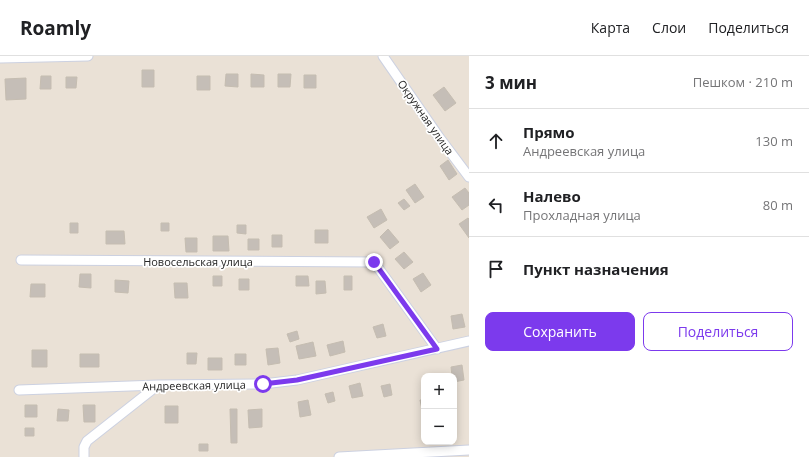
<!DOCTYPE html>
<html lang="ru">
<head>
<meta charset="utf-8">
<style>
  :root { --surface:#fff; --page:#f2f2f2; --text:#202124; --muted:#757577; --line:#e0e0e0; --accent:#7c3aed }
  body { margin:0; font-family:"Open Sans",sans-serif; background:var(--page); color:var(--text) }
  .controls { position:absolute; right:12px; bottom:12px; display:grid; overflow:hidden; border-radius:8px; box-shadow:0 2px 10px #0003 }
  .controls button { width:36px; height:36px; display:grid; place-items:center; padding:0; border:0; border-bottom:1px solid var(--line); background:var(--surface); color:var(--text); font:20px sans-serif }
  .stop { position:absolute; width:12px; height:12px; margin:-9px; border:3px solid #7c3aed; border-radius:50%; background:#fff }
  .stop.end { background:#7c3aed; border-color:#fff; box-shadow:0 1px 4px #0008 }
  .list { margin:0; padding:0; list-style:none }
  h2 { display:flex; justify-content:space-between; align-items:center; height:52px; margin:0; padding:0 16px; font-size:17px }
  h2 small { font-size:13px; font-weight:400; color:var(--muted) }
  .list li { display:grid; grid-template-columns:26px 1fr auto; gap:12px; align-items:center; box-sizing:border-box; height:64px; padding:0 16px; border-top:1px solid var(--line) }
  .list b { display:block; font-size:15px; white-space:nowrap }
  .list p { margin:0; font-size:13px; white-space:nowrap; color:var(--muted) }
  .list em { font-size:13px; font-style:normal; color:var(--muted) }
  .actions { display:flex; gap:8px; padding:12px 16px }
  .actions a { flex:1; padding:9px 0; border:1px solid var(--accent); border-radius:8px; text-align:center; font-size:14px; color:var(--accent) }
  .actions .main { background:var(--accent); color:#fff }
  .icon { flex:none; width:22px; height:22px; fill:none; stroke:currentColor; stroke-width:2; stroke-linecap:round; stroke-linejoin:round }
  .map { position:relative; flex:none; width:469px; height:401px; overflow:hidden }
  header { display:flex; align-items:center; gap:24px; box-sizing:border-box; height:56px; padding:0 20px; background:var(--surface); border-bottom:1px solid var(--line) }
  header strong { font-size:19px }
  nav { display:flex; gap:22px; margin-inline-start:auto; font-size:14px }
  main { display:flex }
  aside { flex:1; background:var(--surface) }
  .map>svg:first-child { display:block }
</style>
</head>
<body>
<header>
<strong>Roamly</strong>
<nav><a>Карта</a><a>Слои</a><a>Поделиться</a></nav>
</header>
<main>
<div class="map">
<svg width="469" height="401" viewBox="0 0 469 401">
  <rect width="100%" height="100%" fill="#eae1d6"/>
  <path fill="#c5beb7" stroke="#c5bdb1" d="M 142,14 L 154,14 L 154,31 L 142,31 Z
    M 226,18 L 238,18 L 238,31 L 225,30 Z
    M 251,18 L 264,19 L 264,31 L 251,31 Z
    M 278,18 L 291,18 L 290,31 L 278,31 Z
    M 304,19 L 316,19 L 316,32 L 304,32 Z
    M 41,20 L 51,20 L 51,33 L 40,33 Z
    M 197,20 L 210,20 L 210,34 L 197,34 Z
    M 66,21 L 77,21 L 76,32 L 66,32 Z
    M 26,22 L 26,43 L 6,44 L 5,23 Z
    M 444,31 L 456,47 L 445,55 L 433,39 Z
    M 448,104 L 457,118 L 449,124 L 440,110 Z
    M 415,128 L 424,141 L 415,147 L 406,134 Z
    M 465,132 L 469,137 L 469,149 L 462,154 L 452,141 Z
    M 404,143 L 410,150 L 404,154 L 398,147 Z
    M 381,153 L 387,164 L 374,172 L 367,161 Z
    M 468,162 L 469,163 L 469,182 L 459,168 Z
    M 70,167 L 78,167 L 78,177 L 70,177 Z
    M 161,167 L 169,167 L 169,175 L 161,175 Z
    M 237,169 L 246,169 L 246,178 L 237,177 Z
    M 388,173 L 399,186 L 390,193 L 380,181 Z
    M 315,174 L 328,174 L 328,187 L 315,187 Z
    M 106,175 L 124,175 L 125,188 L 106,188 Z
    M 272,179 L 282,179 L 282,191 L 272,191 Z
    M 213,180 L 228,180 L 229,195 L 213,195 Z
    M 185,182 L 197,182 L 197,196 L 186,196 Z
    M 248,183 L 259,183 L 259,194 L 248,194 Z
    M 404,196 L 413,206 L 404,213 L 395,203 Z
    M 423,217 L 431,229 L 421,236 L 413,223 Z
    M 80,218 L 91,218 L 91,232 L 79,231 Z
    M 213,220 L 222,220 L 222,230 L 213,230 Z
    M 296,220 L 308,220 L 309,230 L 296,230 Z
    M 344,220 L 352,220 L 352,234 L 344,234 Z
    M 239,223 L 249,223 L 249,234 L 239,234 Z
    M 115,224 L 129,225 L 128,237 L 115,236 Z
    M 316,225 L 325,225 L 326,237 L 316,238 Z
    M 174,227 L 187,227 L 188,242 L 175,242 Z
    M 31,228 L 45,228 L 45,241 L 30,241 Z
    M 462,258 L 465,271 L 453,273 L 451,260 Z
    M 383,268 L 386,280 L 377,282 L 373,271 Z
    M 297,275 L 299,283 L 290,286 L 287,278 Z
    M 343,285 L 345,296 L 330,300 L 327,289 Z
    M 313,286 L 316,300 L 299,303 L 296,290 Z
    M 278,292 L 280,307 L 268,309 L 266,293 Z
    M 32,294 L 47,294 L 47,311 L 32,311 Z
    M 187,297 L 197,297 L 196,308 L 187,308 Z
    M 80,298 L 99,298 L 99,311 L 80,311 Z
    M 235,298 L 246,298 L 246,309 L 235,309 Z
    M 208,302 L 222,302 L 222,314 L 208,314 Z
    M 462,309 L 464,324 L 454,326 L 454,320 L 452,320 L 451,311 Z
    M 360,327 L 363,340 L 352,342 L 349,330 Z
    M 390,328 L 392,339 L 384,341 L 381,330 Z
    M 333,336 L 335,345 L 328,347 L 325,338 Z
    M 308,344 L 311,359 L 300,361 L 298,346 Z
    M 420,344 L 424,344 L 424,358 L 423,358 Z
    M 25,349 L 37,349 L 37,361 L 25,361 Z
    M 83,349 L 95,349 L 95,366 L 84,366 Z
    M 165,350 L 178,350 L 178,367 L 165,367 Z
    M 58,353 L 69,354 L 68,365 L 57,365 Z
    M 230,353 L 237,353 L 237,387 L 231,387 Z
    M 262,353 L 262,371 L 249,372 L 248,354 Z
    M 25,372 L 34,372 L 34,380 L 25,380 Z
    M 199,388 L 208,388 L 208,395 L 199,395 Z"/>
  <g fill="none" stroke-linecap="round" stroke-linejoin="round">
    <defs>
      <path id="minor" d="M 383,0 L 439,81 L 469,121
        M 0,2 L 88,0
        M 21,204 L 374,206 L 437,293
        M 19,334 L 158,329 L 263,328 L 297,324 L 469,285
        M 84,401 L 84,391 L 87,385 L 158,329
        M 339,401 L 469,394"/>
    </defs>
    <use href="#minor" stroke="#ccd1e1" stroke-width="11"/>
    <use href="#minor" stroke="#fff" stroke-width="9"/>
  </g>
  <g fill="none" stroke-linecap="round" stroke-linejoin="round">
    <path stroke="#7c3aed" stroke-width="5" d="M 263,328 L 297,324 L 437,293 L 374,206"/>
  </g>
  <g text-anchor="middle" dominant-baseline="central" stroke-width="3.5" stroke-linejoin="round" paint-order="stroke">
    <g font-size="11" fill="#262626" stroke="#fff">
      <text transform="translate(426 61) rotate(55)">Окружная улица</text>
      <text x="198" y="205">Новосельская улица</text>
      <text transform="translate(194 329) rotate(-1)">Андреевская улица</text>
    </g>
  </g>
</svg>
<div class="controls">
<button>+</button>
<button>−</button>
</div>
<div class="stop" style="left:263px;top:328px"></div>
<div class="stop end" style="left:374px;top:206px"></div>
</div>
<aside>
<h2>3 мин<small>Пешком · 210 m</small></h2>
<ul class="list">
<li><svg class="icon" aria-label="ahead" viewBox="0 0 24 24"><path d="M12 20V5M6 11l6-6 6 6"/></svg><div><b>Прямо</b><p>Андреевская улица</p></div><em>130 m</em></li>
<li><svg class="icon" aria-label="left" viewBox="0 0 24 24"><path d="M17 20v-9H6M10 6l-5 5 5 5"/></svg><div><b>Налево</b><p>Прохладная улица</p></div><em>80 m</em></li>
<li><svg class="icon" aria-label="arrive" viewBox="0 0 24 24"><path d="M6 21V4h12l-3 4 3 4H6"/></svg><div><b>Пункт назначения</b></div></li>
</ul>
<div class="actions"><a class="main">Сохранить</a><a>Поделиться</a></div>
</aside>
</main>
</body>
</html>
